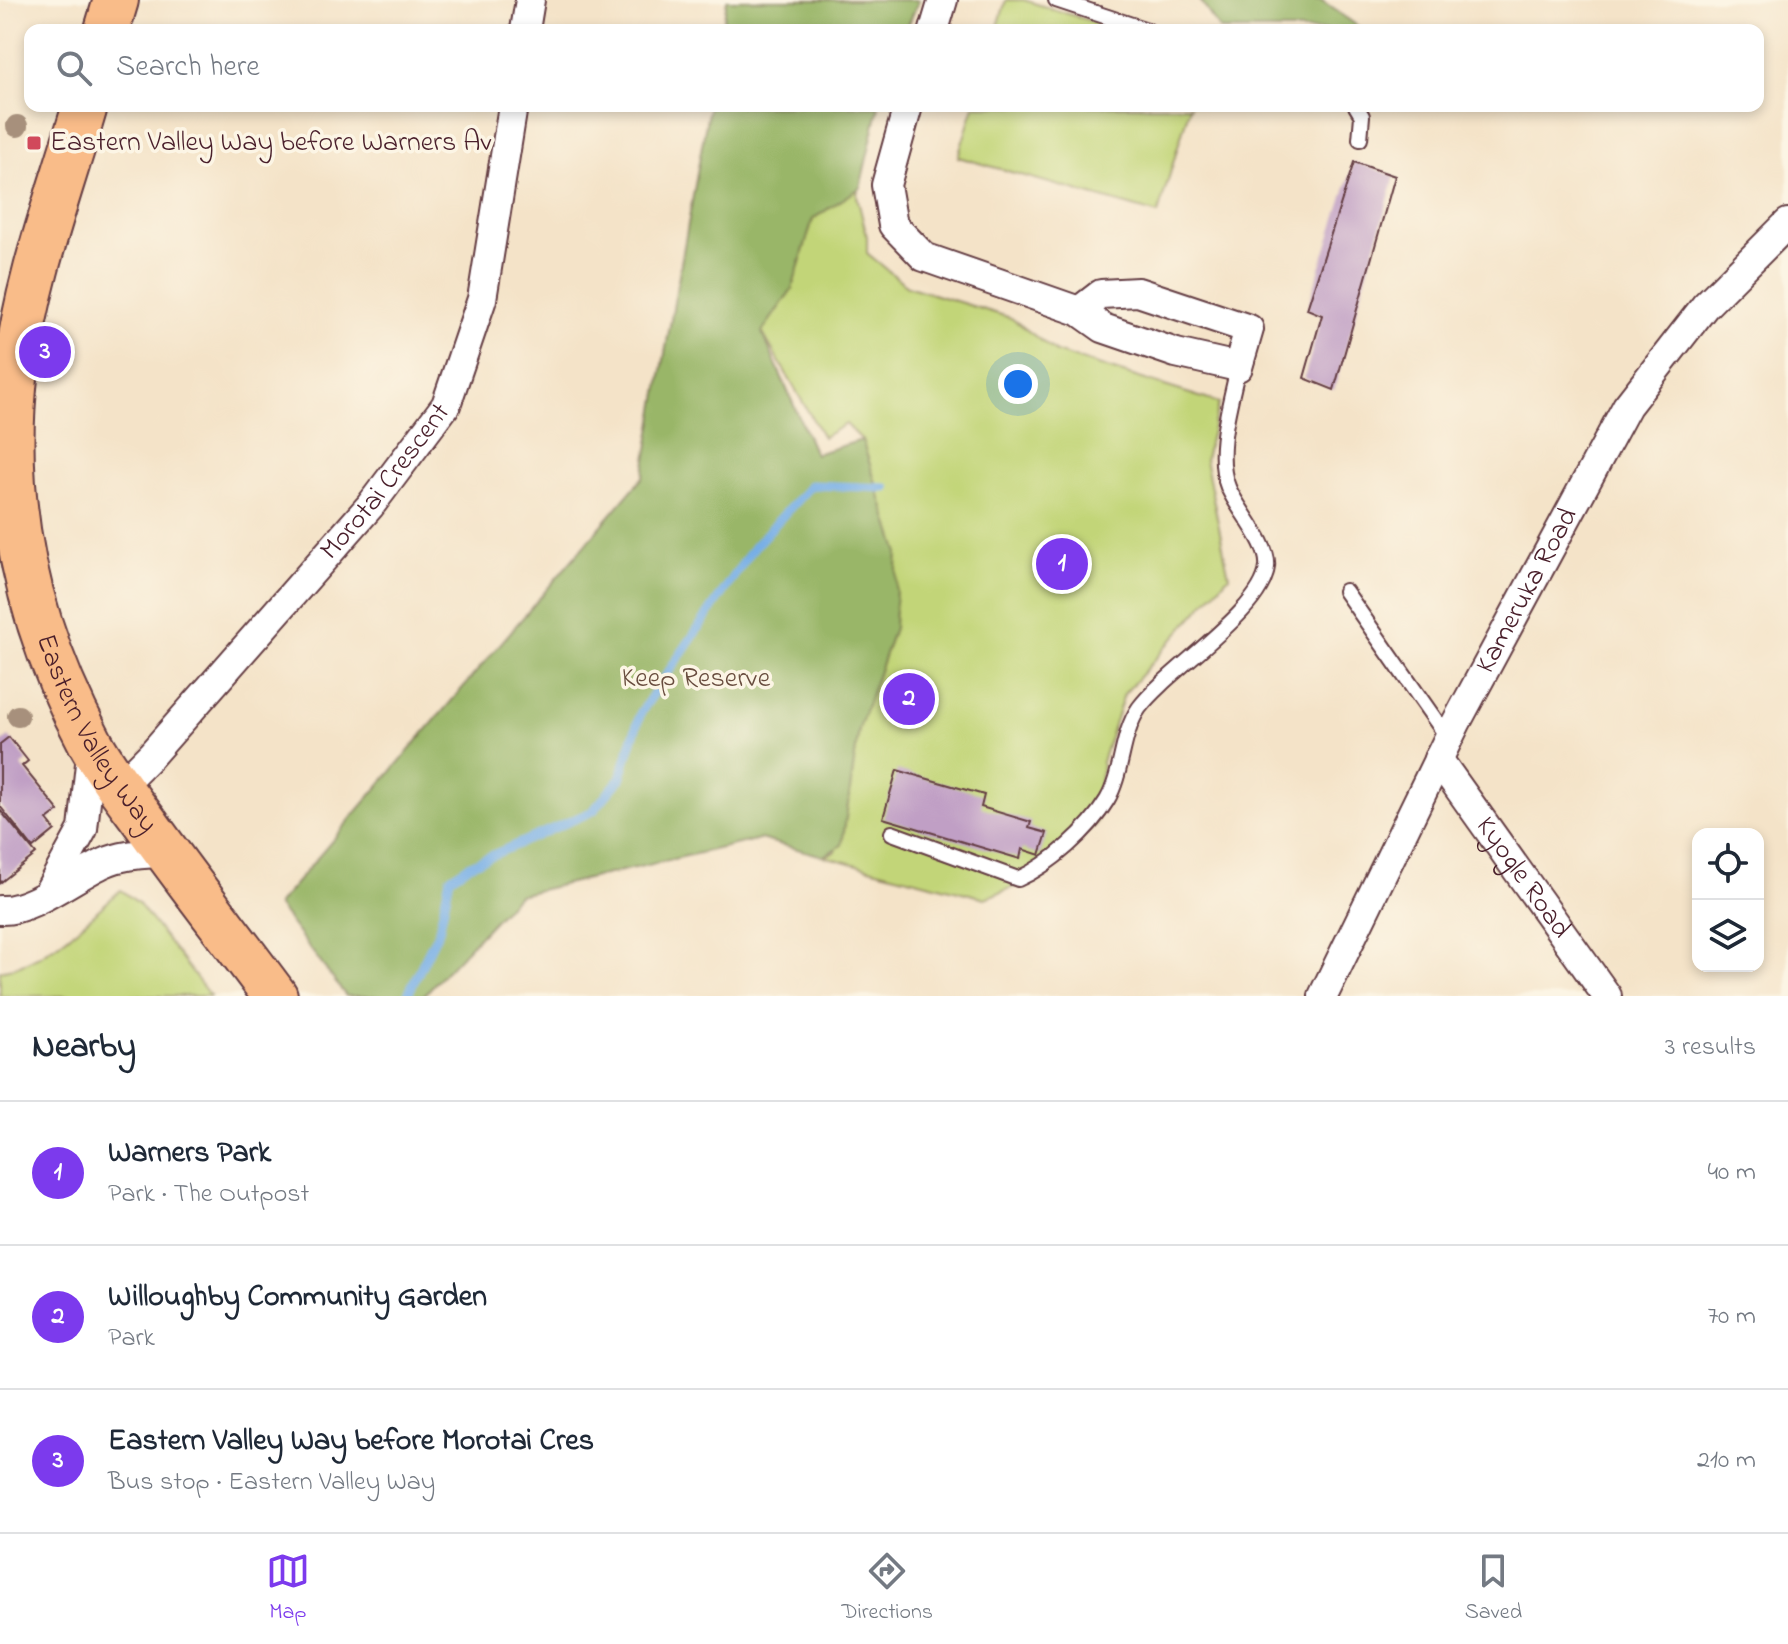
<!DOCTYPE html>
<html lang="en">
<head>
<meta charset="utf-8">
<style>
  :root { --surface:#fff; --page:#f6f6f7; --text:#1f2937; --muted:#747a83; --line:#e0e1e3; --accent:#7c3aed }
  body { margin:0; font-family:"Indie Flower",sans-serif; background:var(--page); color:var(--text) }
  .controls { position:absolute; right:24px; bottom:24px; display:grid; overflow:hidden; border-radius:16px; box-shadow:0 4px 12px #0003 }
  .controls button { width:72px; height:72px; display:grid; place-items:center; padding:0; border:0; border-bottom:2px solid var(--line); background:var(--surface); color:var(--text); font:40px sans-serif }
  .you { position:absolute; left:1018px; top:384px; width:28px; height:28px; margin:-20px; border:6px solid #fff; border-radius:50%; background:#1a73e8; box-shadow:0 0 0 12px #1a73e833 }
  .badge { display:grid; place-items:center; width:52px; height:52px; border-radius:50%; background:var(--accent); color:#fff; font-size:26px; font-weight:700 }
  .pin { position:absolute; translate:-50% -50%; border:4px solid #fff; box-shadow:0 2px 8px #0006 }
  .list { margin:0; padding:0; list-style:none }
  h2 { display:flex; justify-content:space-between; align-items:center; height:104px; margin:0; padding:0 32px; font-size:34px }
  h2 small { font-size:26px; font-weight:400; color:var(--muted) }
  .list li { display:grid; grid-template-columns:52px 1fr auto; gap:24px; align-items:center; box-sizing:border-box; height:144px; padding:0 32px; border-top:2px solid var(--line) }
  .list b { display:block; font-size:30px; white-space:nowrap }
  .list p { margin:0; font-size:26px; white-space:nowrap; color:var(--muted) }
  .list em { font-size:26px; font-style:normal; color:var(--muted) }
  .icon { flex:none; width:44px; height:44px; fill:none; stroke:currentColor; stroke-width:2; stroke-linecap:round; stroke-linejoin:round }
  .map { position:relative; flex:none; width:1788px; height:996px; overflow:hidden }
  .search { position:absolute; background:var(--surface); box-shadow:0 4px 12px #0003; left:24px; right:24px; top:24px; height:88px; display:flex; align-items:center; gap:20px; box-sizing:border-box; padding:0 28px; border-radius:16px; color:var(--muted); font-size:30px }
  .sheet { height:536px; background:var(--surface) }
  nav { display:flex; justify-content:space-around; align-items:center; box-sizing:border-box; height:112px; border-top:2px solid var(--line); background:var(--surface); font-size:22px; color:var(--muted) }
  nav a { display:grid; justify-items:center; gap:4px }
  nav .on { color:var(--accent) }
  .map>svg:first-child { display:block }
</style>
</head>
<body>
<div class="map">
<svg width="1788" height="996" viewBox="0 0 1788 996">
  <rect width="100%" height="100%" fill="#fcf5e5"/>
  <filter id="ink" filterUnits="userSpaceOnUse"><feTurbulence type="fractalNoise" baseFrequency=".0125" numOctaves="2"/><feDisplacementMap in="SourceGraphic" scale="16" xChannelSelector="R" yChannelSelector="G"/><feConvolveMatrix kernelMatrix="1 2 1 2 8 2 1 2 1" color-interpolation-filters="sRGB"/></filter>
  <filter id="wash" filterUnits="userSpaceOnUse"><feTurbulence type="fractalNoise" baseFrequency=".006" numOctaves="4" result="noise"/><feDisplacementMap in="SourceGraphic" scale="32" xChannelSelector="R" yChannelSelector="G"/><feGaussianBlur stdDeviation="1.8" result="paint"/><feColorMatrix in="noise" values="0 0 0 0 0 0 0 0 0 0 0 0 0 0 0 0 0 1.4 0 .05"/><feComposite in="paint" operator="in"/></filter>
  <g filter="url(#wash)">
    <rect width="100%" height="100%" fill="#f4e3c8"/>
    <path fill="#c2d578" stroke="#867a52" stroke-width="2" d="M 1006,0 L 1024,0 L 1119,30 L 997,30 Z
      M 974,106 L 1190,106 L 1158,214 L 958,157 Z
      M 864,139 L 857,196 L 867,237 L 867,253 L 907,286 L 1011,318 L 1056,352 L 1219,403 L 1205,459 L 1229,576 L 1124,694 L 1102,762 L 1097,823 L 1033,880 L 985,898 L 823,856 L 835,852 L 859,729 L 862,440 L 846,424 L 823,437 L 762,332 L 800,257 L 781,234 Z
      M 121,890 L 138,903 L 210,996 L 0,996 L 0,971 C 49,961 83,922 121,890 Z"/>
    <path fill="#99b668" stroke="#726a4a" stroke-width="2" d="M 727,0 L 919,0 L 906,30 L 722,30 Z
      M 1200,0 L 1321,0 L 1363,30 L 1220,30 Z
      M 709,106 L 879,106 L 860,188 L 813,219 L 792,289 L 762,332 L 815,454 L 862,440 L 898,551 L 894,628 L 859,729 L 842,845 L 823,856 L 760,839 L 518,895 L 423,996 L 346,996 L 277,905 L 643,477 Z"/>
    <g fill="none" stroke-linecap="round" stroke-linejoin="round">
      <path stroke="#76aee6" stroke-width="9" d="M 407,996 L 439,930 L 450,878 L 470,865 L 593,811 L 620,779 L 641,712 L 754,547 L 811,485 L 886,488"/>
    </g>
    <g id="blocks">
      <path fill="#c09fc5" d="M 1354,162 L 1395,176 L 1334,390 L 1304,378 L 1322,315 L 1307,309 Z
        M 9,737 L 28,761 L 22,766 L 59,811 L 47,820 L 55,830 L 33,848 L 0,806 L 0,744 Z
        M 897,770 L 984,795 L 981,807 L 1031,822 L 1029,828 L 1047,833 L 1040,855 L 1022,849 L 1020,859 L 883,818 Z
        M 0,810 L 36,854 L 0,883 Z"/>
    </g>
  </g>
  <g filter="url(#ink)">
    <use href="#blocks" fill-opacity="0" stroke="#643c43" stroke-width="2"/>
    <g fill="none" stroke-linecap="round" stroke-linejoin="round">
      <defs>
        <path id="lane" d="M 1056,0 L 1147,30
          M 1356,106 L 1362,116 L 1360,139
          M 1345,591 L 1448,738
          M 892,833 L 1018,879 C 1050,865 1089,830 1107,800 C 1123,773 1121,734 1139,708 C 1168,669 1263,611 1267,567 C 1270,544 1236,508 1228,487 C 1214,453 1231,402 1238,367"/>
        <g id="street">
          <path d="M 525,30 L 530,0"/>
          <path d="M 934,30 L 943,0"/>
          <path d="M 908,106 L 886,185 L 893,225 L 924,257 L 1079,311 L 1103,328 L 1176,353 L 1238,367 L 1249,329 L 1138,292 L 1101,294 L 1079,311"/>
          <path id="s1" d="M 1438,759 L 1607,996"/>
          <path id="s2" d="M 120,786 L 151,755 L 370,506 L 446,405 L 482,299 L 513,106"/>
          <path d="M 49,891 L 83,829 L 92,745"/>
          <path d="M 0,910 C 30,912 75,876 104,863 C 123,854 146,854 167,852"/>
          <path id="s3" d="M 1323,996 L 1456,723 L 1627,406 L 1705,306 L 1788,223"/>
        </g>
        <g id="primary">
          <path d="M 107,30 L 116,0"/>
          <path id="s4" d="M 85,106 C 60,192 27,279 16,369 C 0,500 28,626 90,742 C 105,770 126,796 145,822 C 187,881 232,938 275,996"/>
        </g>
      </defs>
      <use href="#lane" stroke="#643c43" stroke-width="18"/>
      <use href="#street" stroke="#643c43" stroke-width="32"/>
      <use href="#primary" stroke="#643c43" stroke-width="48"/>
      <use href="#lane" stroke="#fff" stroke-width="14"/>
      <use href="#street" stroke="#fff" stroke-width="28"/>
      <use href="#primary" stroke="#f9bc89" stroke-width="44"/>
    </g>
    <g fill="#a7907c">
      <circle cx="17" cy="126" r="11"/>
      <circle cx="18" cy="716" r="11"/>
    </g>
  </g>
  <rect fill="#d1495b" stroke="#fcf5e5" stroke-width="3" x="26" y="135" width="16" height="16" rx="4"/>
  <g text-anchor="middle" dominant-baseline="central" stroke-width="7" stroke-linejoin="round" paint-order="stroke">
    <g font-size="28" fill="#4a1f2b" stroke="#fcf5e5" text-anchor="start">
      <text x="50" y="143">Eastern Valley Way before Warners Av</text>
    </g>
    <g font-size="28" fill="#4a1f2b" stroke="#fcf5e5">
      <text stroke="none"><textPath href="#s2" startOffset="404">Morotai Crescent</textPath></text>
      <text stroke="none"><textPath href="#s3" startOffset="454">Kameruka Road</textPath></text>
      <text stroke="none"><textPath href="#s4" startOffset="654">Eastern Valley Way</textPath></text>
      <text stroke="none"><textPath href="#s1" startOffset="146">Kyogle Road</textPath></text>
    </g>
    <g font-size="28" fill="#684c3e" stroke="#fcf5e5">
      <text x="696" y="679">Keep Reserve</text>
    </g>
  </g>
</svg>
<div class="controls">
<button><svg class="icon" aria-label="locate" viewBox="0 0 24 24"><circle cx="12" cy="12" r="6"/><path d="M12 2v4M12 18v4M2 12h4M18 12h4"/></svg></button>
<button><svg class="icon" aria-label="layers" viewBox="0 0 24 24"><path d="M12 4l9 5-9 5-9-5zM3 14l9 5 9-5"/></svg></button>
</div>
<div class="you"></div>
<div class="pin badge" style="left:1062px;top:564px">1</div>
<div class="pin badge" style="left:909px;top:699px">2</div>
<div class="pin badge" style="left:45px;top:352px">3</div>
<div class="search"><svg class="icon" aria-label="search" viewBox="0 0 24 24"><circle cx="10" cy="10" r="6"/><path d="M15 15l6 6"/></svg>Search here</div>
</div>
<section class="sheet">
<h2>Nearby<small>3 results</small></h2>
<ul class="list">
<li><span class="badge">1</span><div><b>Warners Park</b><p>Park · The Outpost</p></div><em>40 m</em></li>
<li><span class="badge">2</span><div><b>Willoughby Community Garden</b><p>Park</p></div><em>70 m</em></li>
<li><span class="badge">3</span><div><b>Eastern Valley Way before Morotai Cres</b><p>Bus stop · Eastern Valley Way</p></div><em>210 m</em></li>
</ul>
</section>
<nav>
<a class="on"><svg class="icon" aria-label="map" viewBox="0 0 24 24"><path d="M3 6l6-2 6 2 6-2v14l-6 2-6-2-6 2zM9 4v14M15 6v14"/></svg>Map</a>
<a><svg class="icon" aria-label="directions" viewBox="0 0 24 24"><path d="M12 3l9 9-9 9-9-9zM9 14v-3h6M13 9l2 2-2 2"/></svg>Directions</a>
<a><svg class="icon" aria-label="saved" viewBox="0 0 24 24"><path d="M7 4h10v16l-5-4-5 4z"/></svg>Saved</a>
</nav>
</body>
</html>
